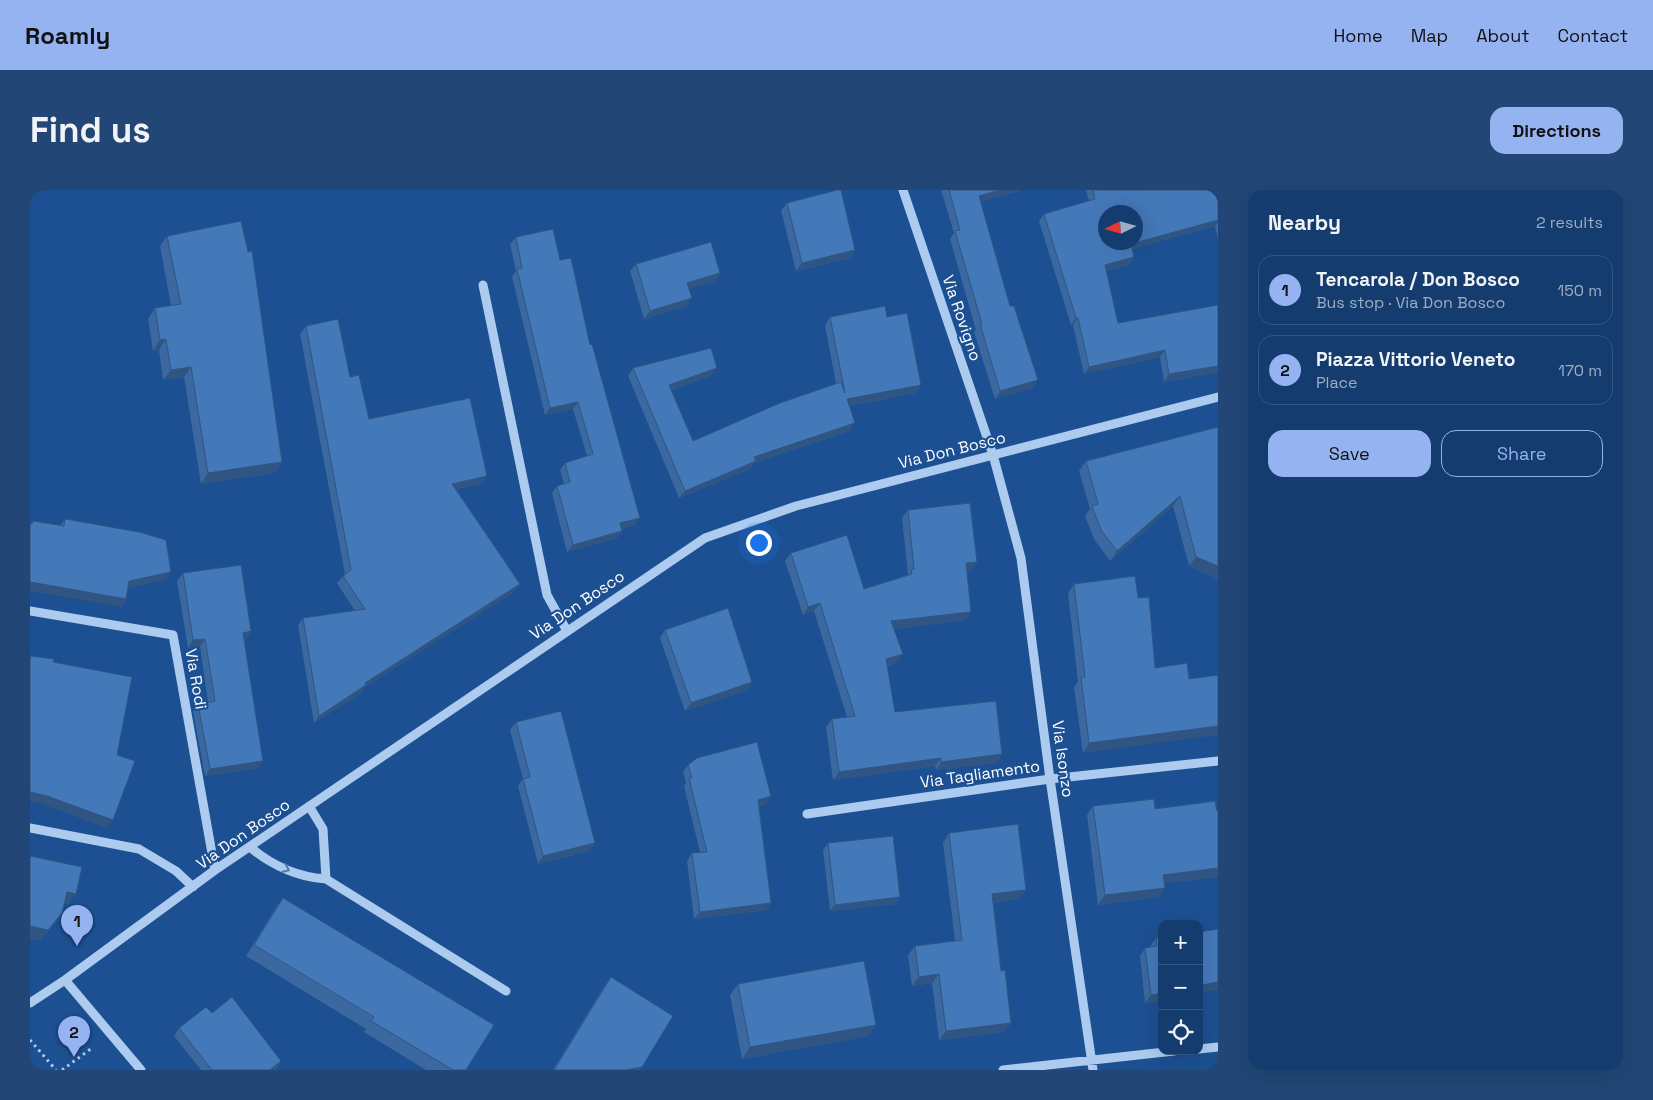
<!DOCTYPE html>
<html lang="en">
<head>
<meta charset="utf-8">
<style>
  :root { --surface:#153c6e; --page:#224776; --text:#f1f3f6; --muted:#9dadc2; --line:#345681; --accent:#95b2f1 }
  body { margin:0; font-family:"Space Grotesk",sans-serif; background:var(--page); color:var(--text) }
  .controls { position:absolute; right:15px; bottom:15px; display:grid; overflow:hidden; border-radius:10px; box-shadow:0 5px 20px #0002 }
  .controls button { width:45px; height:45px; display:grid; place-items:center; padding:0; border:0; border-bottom:1px solid var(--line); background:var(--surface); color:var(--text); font:25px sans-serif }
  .compass { position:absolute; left:1068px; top:15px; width:45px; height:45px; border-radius:50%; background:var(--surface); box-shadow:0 5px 20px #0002; rotate:265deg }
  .you { position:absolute; left:728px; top:352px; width:18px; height:18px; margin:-12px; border:4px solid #fff; border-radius:50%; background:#1a73e8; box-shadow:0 0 0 8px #1a73e833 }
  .badge { display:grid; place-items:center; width:32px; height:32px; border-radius:50%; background:var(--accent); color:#111; font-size:16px; font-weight:700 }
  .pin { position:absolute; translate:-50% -41px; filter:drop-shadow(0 1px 2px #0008) }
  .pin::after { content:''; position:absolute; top:26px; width:18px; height:15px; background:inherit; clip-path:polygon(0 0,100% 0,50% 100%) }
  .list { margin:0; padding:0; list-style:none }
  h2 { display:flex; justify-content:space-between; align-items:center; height:65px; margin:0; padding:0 20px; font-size:21px }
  h2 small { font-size:16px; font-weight:400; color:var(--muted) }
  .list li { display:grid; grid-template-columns:32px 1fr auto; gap:15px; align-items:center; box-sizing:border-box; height:70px; margin:0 10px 10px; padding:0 10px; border:1px solid var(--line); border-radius:15px }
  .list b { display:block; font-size:19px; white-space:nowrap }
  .list p { margin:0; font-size:16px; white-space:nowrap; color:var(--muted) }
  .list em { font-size:16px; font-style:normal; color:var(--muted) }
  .actions { display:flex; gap:10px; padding:15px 20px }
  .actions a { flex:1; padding:11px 0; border:1px solid var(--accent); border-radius:15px; text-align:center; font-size:18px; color:var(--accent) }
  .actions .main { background:var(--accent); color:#111 }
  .icon { flex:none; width:28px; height:28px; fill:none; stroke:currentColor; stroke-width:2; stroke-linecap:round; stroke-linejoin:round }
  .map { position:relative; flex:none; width:1188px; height:880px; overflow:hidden; border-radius:15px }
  header { display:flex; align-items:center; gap:30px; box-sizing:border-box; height:70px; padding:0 25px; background:var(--accent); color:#111 }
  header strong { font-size:24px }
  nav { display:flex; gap:28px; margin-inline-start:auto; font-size:18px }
  .intro { display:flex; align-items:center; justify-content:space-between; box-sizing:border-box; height:120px; padding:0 30px }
  h1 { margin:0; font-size:35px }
  .button { padding:12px 22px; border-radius:15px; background:var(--accent); color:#111; font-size:18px; font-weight:700 }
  main { display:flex; gap:30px; padding:0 30px }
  aside { flex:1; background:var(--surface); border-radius:15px; box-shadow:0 5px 20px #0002 }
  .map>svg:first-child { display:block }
</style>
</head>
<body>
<header>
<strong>Roamly</strong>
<nav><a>Home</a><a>Map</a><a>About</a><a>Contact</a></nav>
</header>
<div class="intro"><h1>Find us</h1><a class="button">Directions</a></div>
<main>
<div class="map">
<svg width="1188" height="880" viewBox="0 0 1188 880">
  <rect width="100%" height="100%" fill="#1c5092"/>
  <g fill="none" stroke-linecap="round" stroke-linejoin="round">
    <path stroke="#adcbef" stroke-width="3" stroke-dasharray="2.5 4" stroke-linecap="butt" d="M 0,850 L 26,880
      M 32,880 L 62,858"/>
    <path stroke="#adcbef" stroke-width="9" d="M 873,0 L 963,265 L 991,368 L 1020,589 L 1063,880
      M 453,95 L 517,405 L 537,441
      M 0,421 L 143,445 L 185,680
      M 279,616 L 293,639 L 296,689
      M 777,624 L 1020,589 L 1188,571
      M 0,638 L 109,659 L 146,681 L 163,697
      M 220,657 C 241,675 268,687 296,689 L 476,801
      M 35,790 L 111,880
      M 0,813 L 35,790 L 185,680 L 675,348 L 766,316 L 1188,207
      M 1169,859 L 1188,857
      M 973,880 L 1144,861"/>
  </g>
  <path fill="#3a689f" d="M 911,0 L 992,0 L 950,12 L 1002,198 L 965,209 L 944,142 L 946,140 L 920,49 L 924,43 Z
    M 1056,0 L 1188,0 L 1188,49 L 1185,36 L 1102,59 L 1104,67 L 1099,75 L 1076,81 L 1088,133 L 1188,115 L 1188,182 L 1134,192 L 1130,167 L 1054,184 L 1043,135 L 1041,135 L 1009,31 L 1014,24 L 1059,11 Z
    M 757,13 L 820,68 L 766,81 L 751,20 Z
    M 137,46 L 252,272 L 244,283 L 171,294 L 154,187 L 133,190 L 129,160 L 123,161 L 118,129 L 125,118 L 141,116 L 130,56 Z
    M 486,47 L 530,70 L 560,155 L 605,335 L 592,339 L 592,341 L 587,348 L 537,362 L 522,303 L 527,296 L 534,294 L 530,280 L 535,273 L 557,266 L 543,219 L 515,225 L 482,87 L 486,81 L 480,54 Z
    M 606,74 L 690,83 L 685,91 L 659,98 L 657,116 L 614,129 L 600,81 Z
    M 800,127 L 857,127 L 891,195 L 885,203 L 819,216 L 820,241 L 724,273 L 720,279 L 649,308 L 598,186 L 603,178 L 682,185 L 641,200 L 663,251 L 806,194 L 795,135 Z
    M 276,136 L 320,187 L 339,229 L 457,286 L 451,294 L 426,299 L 490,394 L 484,402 L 335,497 L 331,503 L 284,533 L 268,435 L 273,428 L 325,421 L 307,393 L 313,386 L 315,384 L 270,144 Z
    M 1188,237 L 1188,389 L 1159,376 L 1143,316 L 1080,371 L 1064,349 L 1055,326 L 1060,319 L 1049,281 L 1056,271 Z
    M 878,320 L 941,380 L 937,381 L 935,430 L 864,439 L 867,472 L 857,476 L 865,522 L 972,564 L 966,573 L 906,580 L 905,576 L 803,590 L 796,537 L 802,529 L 817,527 L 784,421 L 773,425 L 755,371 L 761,363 L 834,399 L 877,385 L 878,384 L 872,328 Z
    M 35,329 L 136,389 L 98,398 L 96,409 L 91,417 L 1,334 L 3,331 L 30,336 Z
    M 153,383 L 221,441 L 216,449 L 214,449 L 228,578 L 175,586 L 163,521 L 168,514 L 178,512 L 170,456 L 158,458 L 147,391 Z
    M 1044,394 L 1108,408 L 1125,478 L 1053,563 L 1044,497 L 1048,492 L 1038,403 Z
    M 635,440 L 722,492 L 717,500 L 655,521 L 630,448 Z
    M 486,532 L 565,653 L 559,661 L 508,674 L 488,596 L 493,589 L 480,540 Z
    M 658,575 L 741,606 L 736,614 L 729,616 L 741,713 L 736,720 L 664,729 L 657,671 L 662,663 L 670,662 L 654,596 L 656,593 L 653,582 Z
    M 1063,616 L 1188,621 L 1188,687 L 1135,693 L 1129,707 L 1068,715 L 1057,625 Z
    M 919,643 L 996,700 L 989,709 L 963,713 L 971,781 L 981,833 L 974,842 L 909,850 L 902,793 L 882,796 L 878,765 L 885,756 L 925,751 L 913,653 Z
    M 798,653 L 865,714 L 800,721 L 793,660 Z
    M 253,708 L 436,880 L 396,880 L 334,842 L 336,839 L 216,766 L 245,719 Z
    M 1126,748 L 1132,810 L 1115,813 L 1110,766 L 1115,758 L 1120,757 L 1120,756 Z
    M 581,787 L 610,880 L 523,880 L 573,798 Z
    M 708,794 L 838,846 L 712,869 L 700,805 Z
    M 182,823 L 251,871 L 246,879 L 244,880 L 171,880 L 144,846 L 149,838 Z"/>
  <path fill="#305582" d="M 970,0 L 992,0 L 943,14 L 949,6 Z
    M 1188,30 L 1188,32 L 1185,36 L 1096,61 L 1101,54 Z
    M 825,60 L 820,68 L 766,81 L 772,73 Z
    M 1104,67 L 1099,75 L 1070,82 L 1075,75 Z
    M 690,83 L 685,91 L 652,101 L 657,93 Z
    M 662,108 L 657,116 L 614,129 L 620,121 Z
    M 1046,128 L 1048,128 L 1043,135 L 1041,135 Z
    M 136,149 L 129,160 L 123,161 L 130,150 Z
    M 1135,160 L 1130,167 L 1054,184 L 1059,177 Z
    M 1188,176 L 1188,182 L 1134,192 L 1139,184 Z
    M 161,177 L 154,187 L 133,190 L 141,180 Z
    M 687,178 L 682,185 L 634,202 L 639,195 Z
    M 1008,190 L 1002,198 L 965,209 L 970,201 Z
    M 891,195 L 885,203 L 812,217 L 817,209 Z
    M 548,212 L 543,219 L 515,225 L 520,218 Z
    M 825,233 L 820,241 L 724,273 L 720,279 L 649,308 L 655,301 L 724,267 Z
    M 252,272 L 244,283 L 171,294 L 178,283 Z
    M 457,286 L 451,294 L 417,301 L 422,294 Z
    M 1150,306 L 1143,316 L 1080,371 L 1087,361 Z
    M 610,328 L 605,335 L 585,341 L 590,333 Z
    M 592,341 L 587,348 L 537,362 L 543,355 Z
    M 1166,367 L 1188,376 L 1188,389 L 1159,376 Z
    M 947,372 L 941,380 L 930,381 L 936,373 Z
    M 141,382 L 136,389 L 94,399 L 99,391 Z
    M 0,392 L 96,409 L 91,417 L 0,401 Z
    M 490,394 L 484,402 L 335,497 L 331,503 L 284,533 L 289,526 L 335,493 Z
    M 790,413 L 784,421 L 773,425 L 778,417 Z
    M 941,422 L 935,430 L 856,440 L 861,431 Z
    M 221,441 L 216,449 L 207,450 L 213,443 Z
    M 175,449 L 170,456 L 158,458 L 163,450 Z
    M 873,464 L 867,472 L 850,478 L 856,469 Z
    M 722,492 L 717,500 L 655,521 L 661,513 Z
    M 1188,536 L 1188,545 L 1053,563 L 1059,553 Z
    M 972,564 L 966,573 L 906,580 L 911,572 Z
    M 911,568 L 905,576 L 803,590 L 809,582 Z
    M 233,571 L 228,578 L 175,586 L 180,579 Z
    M 0,602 L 17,606 L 83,630 L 77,638 L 12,614 L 0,611 Z
    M 741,606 L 736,614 L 723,617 L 728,610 Z
    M 565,653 L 559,661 L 508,674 L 513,666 Z
    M 1188,678 L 1188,687 L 1127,694 L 1133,685 Z
    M 1135,698 L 1129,707 L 1068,715 L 1075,705 Z
    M 996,700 L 989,709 L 955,714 L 962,704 Z
    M 37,702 L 46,704 L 38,715 L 29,713 Z
    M 870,707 L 865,714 L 800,721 L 805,715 Z
    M 741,713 L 736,720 L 664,729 L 670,722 Z
    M 32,723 L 24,734 L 10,751 L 0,749 L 0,736 Z
    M 909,784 L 902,793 L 882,796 L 889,787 Z
    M 1188,792 L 1188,800 L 1170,802 L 1169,803 L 1169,798 L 1172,795 Z
    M 1132,803 L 1132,810 L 1115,813 L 1121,805 Z
    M 981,833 L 974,842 L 909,850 L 916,841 Z
    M 846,835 L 838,846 L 712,869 L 720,857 Z
    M 251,871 L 244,880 L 240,880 Z
    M 612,877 L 610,880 L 595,880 Z"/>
  <path fill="#4479b9" stroke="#305582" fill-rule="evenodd" d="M 807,0 L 811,0 L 825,60 L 772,73 L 757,13 Z
    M 919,0 L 970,0 L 949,6 L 980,116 L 984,116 L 1008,190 L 970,201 L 950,134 L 952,134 L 925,41 L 930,40 Z
    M 1063,0 L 1188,0 L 1188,30 L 1101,54 L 1104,67 L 1075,75 L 1088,133 L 1188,115 L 1188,176 L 1139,184 L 1135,160 L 1059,177 L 1048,128 L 1046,128 L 1014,24 L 1065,9 ZM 1076,22 L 1106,22 L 1106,52 L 1076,52 Z
    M 211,31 L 218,62 L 222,61 L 252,272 L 178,283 L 161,177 L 141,180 L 136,149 L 130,150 L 125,118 L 151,114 L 137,46 Z
    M 523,39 L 530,70 L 541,68 L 560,155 L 562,154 L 610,328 L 590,333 L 592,341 L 543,355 L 527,296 L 540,292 L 535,273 L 563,264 L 548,212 L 520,218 L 487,79 L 492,78 L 486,47 Z
    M 681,52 L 690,83 L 657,93 L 662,108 L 620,121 L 606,74 Z
    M 855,116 L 857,127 L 877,123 L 891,195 L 817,209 L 825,233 L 724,267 L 726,271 L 655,301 L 603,178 L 681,158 L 687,178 L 639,195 L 663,251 L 750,213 L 811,192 L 815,203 L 800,127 Z
    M 308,129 L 320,187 L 329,185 L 339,229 L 440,208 L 457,286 L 422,294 L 490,394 L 335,493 L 336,495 L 289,526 L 273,428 L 335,419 L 313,386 L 321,380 L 276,136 Z
    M 1188,237 L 1188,376 L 1166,367 L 1150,306 L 1087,361 L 1071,340 L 1062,316 L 1068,314 L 1056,271 Z
    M 940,313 L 947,372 L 936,373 L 941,422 L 861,431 L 873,464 L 856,469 L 865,522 L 966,511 L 972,564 L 911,572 L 911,568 L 809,582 L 802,529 L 825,526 L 790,413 L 778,417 L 761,363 L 817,345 L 834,399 L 882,384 L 881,380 L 884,379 L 878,320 Z
    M 35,329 L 109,342 L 136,350 L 141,382 L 99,391 L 96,409 L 0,392 L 0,334 L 2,334 L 3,331 L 34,336 Z
    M 211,375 L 221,441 L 213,443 L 233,571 L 180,579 L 168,514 L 185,511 L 175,449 L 163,450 L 153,383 Z
    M 1105,386 L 1108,408 L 1119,407 L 1125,478 L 1157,473 L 1159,489 L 1188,485 L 1188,536 L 1059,553 L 1051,487 L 1055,487 L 1044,394 Z
    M 698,418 L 722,492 L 661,513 L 635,440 Z
    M 0,466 L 24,469 L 23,472 L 102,487 L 87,565 L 105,571 L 83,630 L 17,606 L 0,602 Z
    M 531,521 L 565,653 L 513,666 L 493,589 L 500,587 L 486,532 Z
    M 727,552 L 741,606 L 728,610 L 741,713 L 670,722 L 662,663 L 677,662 L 659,588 L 662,588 L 658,575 L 667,568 Z
    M 1124,609 L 1125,619 L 1185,611 L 1187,621 L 1188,621 L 1188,678 L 1133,685 L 1135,698 L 1075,705 L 1063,616 Z
    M 988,634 L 996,700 L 962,704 L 971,781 L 975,780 L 981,833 L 916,841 L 909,784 L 889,787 L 885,756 L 932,750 L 919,643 Z
    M 863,646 L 870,707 L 805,715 L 798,653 Z
    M 0,666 L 52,677 L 46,704 L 37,702 L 32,723 L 18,740 L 0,736 Z
    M 253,708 L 464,835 L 436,880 L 423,880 L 341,831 L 344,827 L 224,755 Z
    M 1188,739 L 1188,792 L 1172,795 L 1173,798 L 1169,798 L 1169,742 Z
    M 1132,747 L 1132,803 L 1121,805 L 1115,758 L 1127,756 L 1126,748 Z
    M 834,771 L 846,835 L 720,857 L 708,794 Z
    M 581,787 L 643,826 L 612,877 L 595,880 L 524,880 Z
    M 202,807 L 251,871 L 240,880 L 182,880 L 149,838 L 176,817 L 182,823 Z"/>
  <defs><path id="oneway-chevron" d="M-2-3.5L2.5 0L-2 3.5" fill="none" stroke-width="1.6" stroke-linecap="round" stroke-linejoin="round" transform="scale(1.25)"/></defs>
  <use stroke="#4f7bb3" href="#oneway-chevron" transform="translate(256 679) rotate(23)"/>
  <g text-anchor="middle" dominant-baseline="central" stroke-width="4.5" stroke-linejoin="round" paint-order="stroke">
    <g font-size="16" fill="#fff" stroke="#1c5092">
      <text transform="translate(932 128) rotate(71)">Via Rovigno</text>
      <text transform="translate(922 260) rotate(-14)">Via Don Bosco</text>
      <text transform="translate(547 415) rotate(-34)">Via Don Bosco</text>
      <text transform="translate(166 489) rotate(80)">Via Rodi</text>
      <text transform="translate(1033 569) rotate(82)">Via Isonzo</text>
      <text transform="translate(950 584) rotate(-8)">Via Tagliamento</text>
      <text transform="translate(213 644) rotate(-35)">Via Don Bosco</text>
    </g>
  </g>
</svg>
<div class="controls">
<button>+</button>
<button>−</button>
<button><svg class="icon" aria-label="locate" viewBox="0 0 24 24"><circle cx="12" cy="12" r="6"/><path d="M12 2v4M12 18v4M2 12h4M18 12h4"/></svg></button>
</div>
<svg class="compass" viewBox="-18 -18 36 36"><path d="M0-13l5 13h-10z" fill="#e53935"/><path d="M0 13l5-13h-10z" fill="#9dadc2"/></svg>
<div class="you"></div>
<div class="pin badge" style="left:47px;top:756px">1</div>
<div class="pin badge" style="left:44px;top:867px">2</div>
</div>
<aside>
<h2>Nearby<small>2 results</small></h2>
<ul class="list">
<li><span class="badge">1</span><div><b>Tencarola / Don Bosco</b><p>Bus stop · Via Don Bosco</p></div><em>150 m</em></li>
<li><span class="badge">2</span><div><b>Piazza Vittorio Veneto</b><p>Place</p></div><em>170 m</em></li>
</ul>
<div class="actions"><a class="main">Save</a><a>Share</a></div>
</aside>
</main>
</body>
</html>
